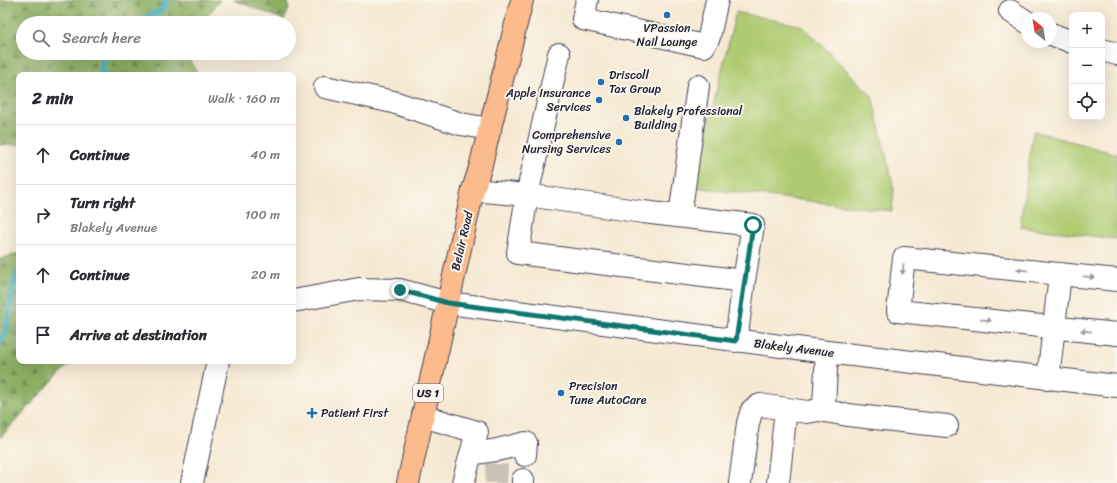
<!DOCTYPE html>
<html lang="en">
<head>
<meta charset="utf-8">
<style>
  :root { --surface:#fff; --page:#f2f2f3; --text:#2b2b33; --muted:#7c7c81; --line:#e1e1e2 }
  body { margin:0; font-family:Sriracha,sans-serif; background:var(--page); color:var(--text) }
  .controls { position:absolute; right:12px; top:12px; display:grid; overflow:hidden; border-radius:8px; box-shadow:0 4px 16px #0002 }
  .controls button { width:36px; height:36px; display:grid; place-items:center; padding:0; border:0; border-bottom:1px solid var(--line); background:var(--surface); color:var(--text); font:20px sans-serif }
  .compass { position:absolute; left:1021px; top:12px; width:36px; height:36px; border-radius:50%; background:var(--surface); box-shadow:0 4px 16px #0002; rotate:330deg }
  .stop { position:absolute; width:12px; height:12px; margin:-9px; border:3px solid #0f766e; border-radius:50%; background:#fff }
  .stop.end { background:#0f766e; border-color:#fff; box-shadow:0 1px 4px #0008 }
  .list { margin:0; padding:0; list-style:none }
  h2 { display:flex; justify-content:space-between; align-items:center; height:52px; margin:0; padding:0 16px; font-size:17px }
  h2 small { font-size:13px; font-weight:400; color:var(--muted) }
  .list li { display:grid; grid-template-columns:26px 1fr auto; gap:12px; align-items:center; box-sizing:border-box; height:60px; padding:0 16px; border-top:1px solid var(--line) }
  .list b { display:block; font-size:15px; white-space:nowrap }
  .list p { margin:0; font-size:13px; white-space:nowrap; color:var(--muted) }
  .list em { font-size:13px; font-style:normal; color:var(--muted) }
  .icon { flex:none; width:22px; height:22px; fill:none; stroke:currentColor; stroke-width:2; stroke-linecap:round; stroke-linejoin:round }
  .map { position:relative; flex:none; width:1117px; height:483px; overflow:hidden }
  .search { position:absolute; background:var(--surface); box-shadow:0 4px 16px #0002; left:16px; top:16px; width:280px; height:44px; display:flex; align-items:center; gap:10px; box-sizing:border-box; padding:0 14px; border-radius:22px; color:var(--muted); font-size:15px }
  .panel { position:absolute; background:var(--surface); box-shadow:0 4px 16px #0002; left:16px; top:72px; width:280px; height:292px; border-radius:8px }
  .map>svg:first-child { display:block }
</style>
</head>
<body>
<div class="map">
<svg width="1117" height="483" viewBox="0 0 1117 483">
  <defs>
    <pattern id="forest-firs" width="22" height="20" patternUnits="userSpaceOnUse"><rect width="22" height="20" fill="#8baf63"/><path d="M5 1l3.5 6h-7zM16 11l3.5 6h-7z" fill="#718e53"/></pattern>
  </defs>
  <rect width="100%" height="100%" fill="#fbf7ec"/>
  <filter id="ink" filterUnits="userSpaceOnUse"><feTurbulence type="fractalNoise" baseFrequency=".025" numOctaves="2"/><feDisplacementMap in="SourceGraphic" scale="8" xChannelSelector="R" yChannelSelector="G"/><feConvolveMatrix kernelMatrix="1 2 1 2 8 2 1 2 1" color-interpolation-filters="sRGB"/></filter>
  <filter id="wash" filterUnits="userSpaceOnUse"><feTurbulence type="fractalNoise" baseFrequency=".012" numOctaves="4" result="noise"/><feDisplacementMap in="SourceGraphic" scale="16" xChannelSelector="R" yChannelSelector="G"/><feGaussianBlur stdDeviation="0.9" result="paint"/><feColorMatrix in="noise" values="0 0 0 0 0 0 0 0 0 0 0 0 0 0 0 0 0 1.4 0 .05"/><feComposite in="paint" operator="in"/></filter>
  <g filter="url(#wash)">
    <rect width="100%" height="100%" fill="#f6e9d3"/>
    <path fill="#afcb71" stroke="#687656" d="M 736,12 L 803,26 L 872,96 L 894,189 L 892,211 L 693,187 Z
      M 1033,131 L 1117,154 L 1117,239 L 1020,227 Z"/>
    <path fill="url(#forest-firs)" stroke="#56684f" d="M 0,0 L 220,0 L 202,23 L 23,23 L 23,53 L 190,53 L 189,60 L 199,75 L 19,75 L 19,145 L 0,145 Z
      M 234,0 L 288,0 L 289,9 L 284,20 Z
      M 19,253 L 19,361 L 73,361 L 56,377 L 0,438 L 0,259 Z"/>
    <g fill="none" stroke-linecap="round" stroke-linejoin="round">
      <path stroke="#44b2c0" stroke-width="6" d="M 138,23 L 141,21 L 163,9 L 166,0
        M 106,75 L 101,71 L 103,61 L 111,53
        M 0,343 L 6,332 L 13,288 L 19,270"/>
    </g>
  </g>
  <g filter="url(#ink)">
    <g fill="none" stroke-linecap="round" stroke-linejoin="round">
      <path stroke="#ccc1b5" stroke-width="22" stroke-dasharray="22 11" stroke-linecap="butt" d="M 496,483 L 497,464"/>
      <defs>
        <path id="minor" d="M 587,0 L 583,19 L 704,46 L 709,37 L 717,0
          M 1010,11 L 1027,22
          M 1051,34 L 1072,42
          M 1102,50 L 1117,54
          M 325,87 L 393,102 L 461,124 L 490,129
          M 473,190 L 527,195 L 643,212 L 753,225 L 744,281 L 518,253 L 527,195 L 559,54
          M 680,216 L 698,86
          M 1117,280 L 904,258 L 898,311 L 1117,334
          M 293,301 L 359,289 L 400,290 L 448,303 L 827,352 L 1117,386
          M 736,341 L 744,281
          M 1048,379 L 1060,274
          M 819,410 L 848,415 L 947,426
          M 423,416 L 477,432 L 463,483
          M 471,454 L 497,450 L 526,443 L 525,455
          M 192,483 L 218,361
          M 523,483 L 523,480
          M 740,483 L 748,423 L 752,410 L 760,405 L 807,412 L 819,410 L 824,405 L 827,352
          M 778,483 L 786,409"/>
        <path id="highway" d="M 408,483 L 473,190 L 480,168 L 522,0"/>
      </defs>
      <use href="#minor" stroke="#424052" stroke-width="24"/>
      <use href="#highway" stroke="#424052" stroke-width="24"/>
      <use href="#minor" stroke="#fff" stroke-width="22"/>
      <use href="#highway" stroke="#fbbb8d" stroke-width="22"/>
    </g>
    <defs><path id="oneway-solid" d="M-6-.8H1V-3.2L6.5 0L1 3.2V.8H-6Z"/></defs>
    <g fill="#9c9ca7">
      <use href="#oneway-solid" transform="translate(903 269) rotate(96)"/>
      <use href="#oneway-solid" transform="translate(1022 270) rotate(-174)"/>
      <use href="#oneway-solid" transform="translate(1089 277) rotate(6)"/>
      <use href="#oneway-solid" transform="translate(986 320) rotate(6)"/>
      <use href="#oneway-solid" transform="translate(1086 331) rotate(-174)"/>
    </g>
  </g>
  <g fill="none" stroke-linecap="round" stroke-linejoin="round" filter="url(#ink)">
    <path stroke="#0f766e" stroke-width="5" d="M 400,290 L 448,303 L 736,341 L 753,225"/>
  </g>
  <g fill="#1f6fb2" stroke="#fbf7ec" stroke-width="1.5">
    <circle cx="667" cy="15" r="4"/>
    <circle cx="601" cy="82" r="4"/>
    <circle cx="599" cy="100" r="4"/>
    <circle cx="626" cy="118" r="4"/>
    <circle cx="619" cy="142" r="4"/>
    <circle cx="561" cy="393" r="4"/>
    <path d="M310 407h4v4h4v4h-4v4h-4v-4h-4v-4h4z"/>
  </g>
  <g text-anchor="middle" dominant-baseline="central" stroke-width="4" stroke-linejoin="round" paint-order="stroke">
    <rect fill="#fbf7ec" stroke="#636270" stroke-width="1" x="413" y="384" width="30" height="18" rx="3"/>
    <g font-size="11" font-weight="bold" fill="#22223b">
      <text x="428" y="393">US 1</text>
    </g>
    <g font-size="12" fill="#22223b" stroke="#fbf7ec" text-anchor="start">
      <text x="667" y="28" text-anchor="middle">VPassion<tspan x="667" dy="14">Nail Lounge</tspan></text>
      <text x="609" y="75">Driscoll<tspan x="609" dy="14">Tax Group</tspan></text>
      <text x="591" y="93" text-anchor="end">Apple Insurance<tspan x="591" dy="14">Services</tspan></text>
      <text x="634" y="111">Blakely Professional<tspan x="634" dy="14">Building</tspan></text>
      <text x="611" y="135" text-anchor="end">Comprehensive<tspan x="611" dy="14">Nursing Services</tspan></text>
      <text x="569" y="386">Precision<tspan x="569" dy="14">Tune AutoCare</tspan></text>
      <text x="321" y="413">Patient First</text>
    </g>
    <g font-size="12" fill="#22223b" stroke="#fbf7ec">
      <text transform="translate(462 241) rotate(-77)">Belair Road</text>
      <text transform="translate(794 348) rotate(7)">Blakely Avenue</text>
    </g>
  </g>
</svg>
<div class="controls">
<button>+</button>
<button>−</button>
<button><svg class="icon" aria-label="locate" viewBox="0 0 24 24"><circle cx="12" cy="12" r="6"/><path d="M12 2v4M12 18v4M2 12h4M18 12h4"/></svg></button>
</div>
<svg class="compass" viewBox="-18 -18 36 36"><path d="M0-13l5 13h-10z" fill="#e53935"/><path d="M0 13l5-13h-10z" fill="#7c7c81"/></svg>
<div class="stop" style="left:753px;top:225px"></div>
<div class="stop end" style="left:400px;top:290px"></div>
<div class="search"><svg class="icon" aria-label="search" viewBox="0 0 24 24"><circle cx="10" cy="10" r="6"/><path d="M15 15l6 6"/></svg>Search here</div>
<section class="panel">
<h2>2 min<small>Walk · 160 m</small></h2>
<ul class="list">
<li><svg class="icon" aria-label="ahead" viewBox="0 0 24 24"><path d="M12 20V5M6 11l6-6 6 6"/></svg><div><b>Continue</b></div><em>40 m</em></li>
<li><svg class="icon" aria-label="right" viewBox="0 0 24 24"><path d="M7 20v-9h11M14 6l5 5-5 5"/></svg><div><b>Turn right</b><p>Blakely Avenue</p></div><em>100 m</em></li>
<li><svg class="icon" aria-label="ahead" viewBox="0 0 24 24"><path d="M12 20V5M6 11l6-6 6 6"/></svg><div><b>Continue</b></div><em>20 m</em></li>
<li><svg class="icon" aria-label="arrive" viewBox="0 0 24 24"><path d="M6 21V4h12l-3 4 3 4H6"/></svg><div><b>Arrive at destination</b></div></li>
</ul>
</section>
</div>
</body>
</html>
